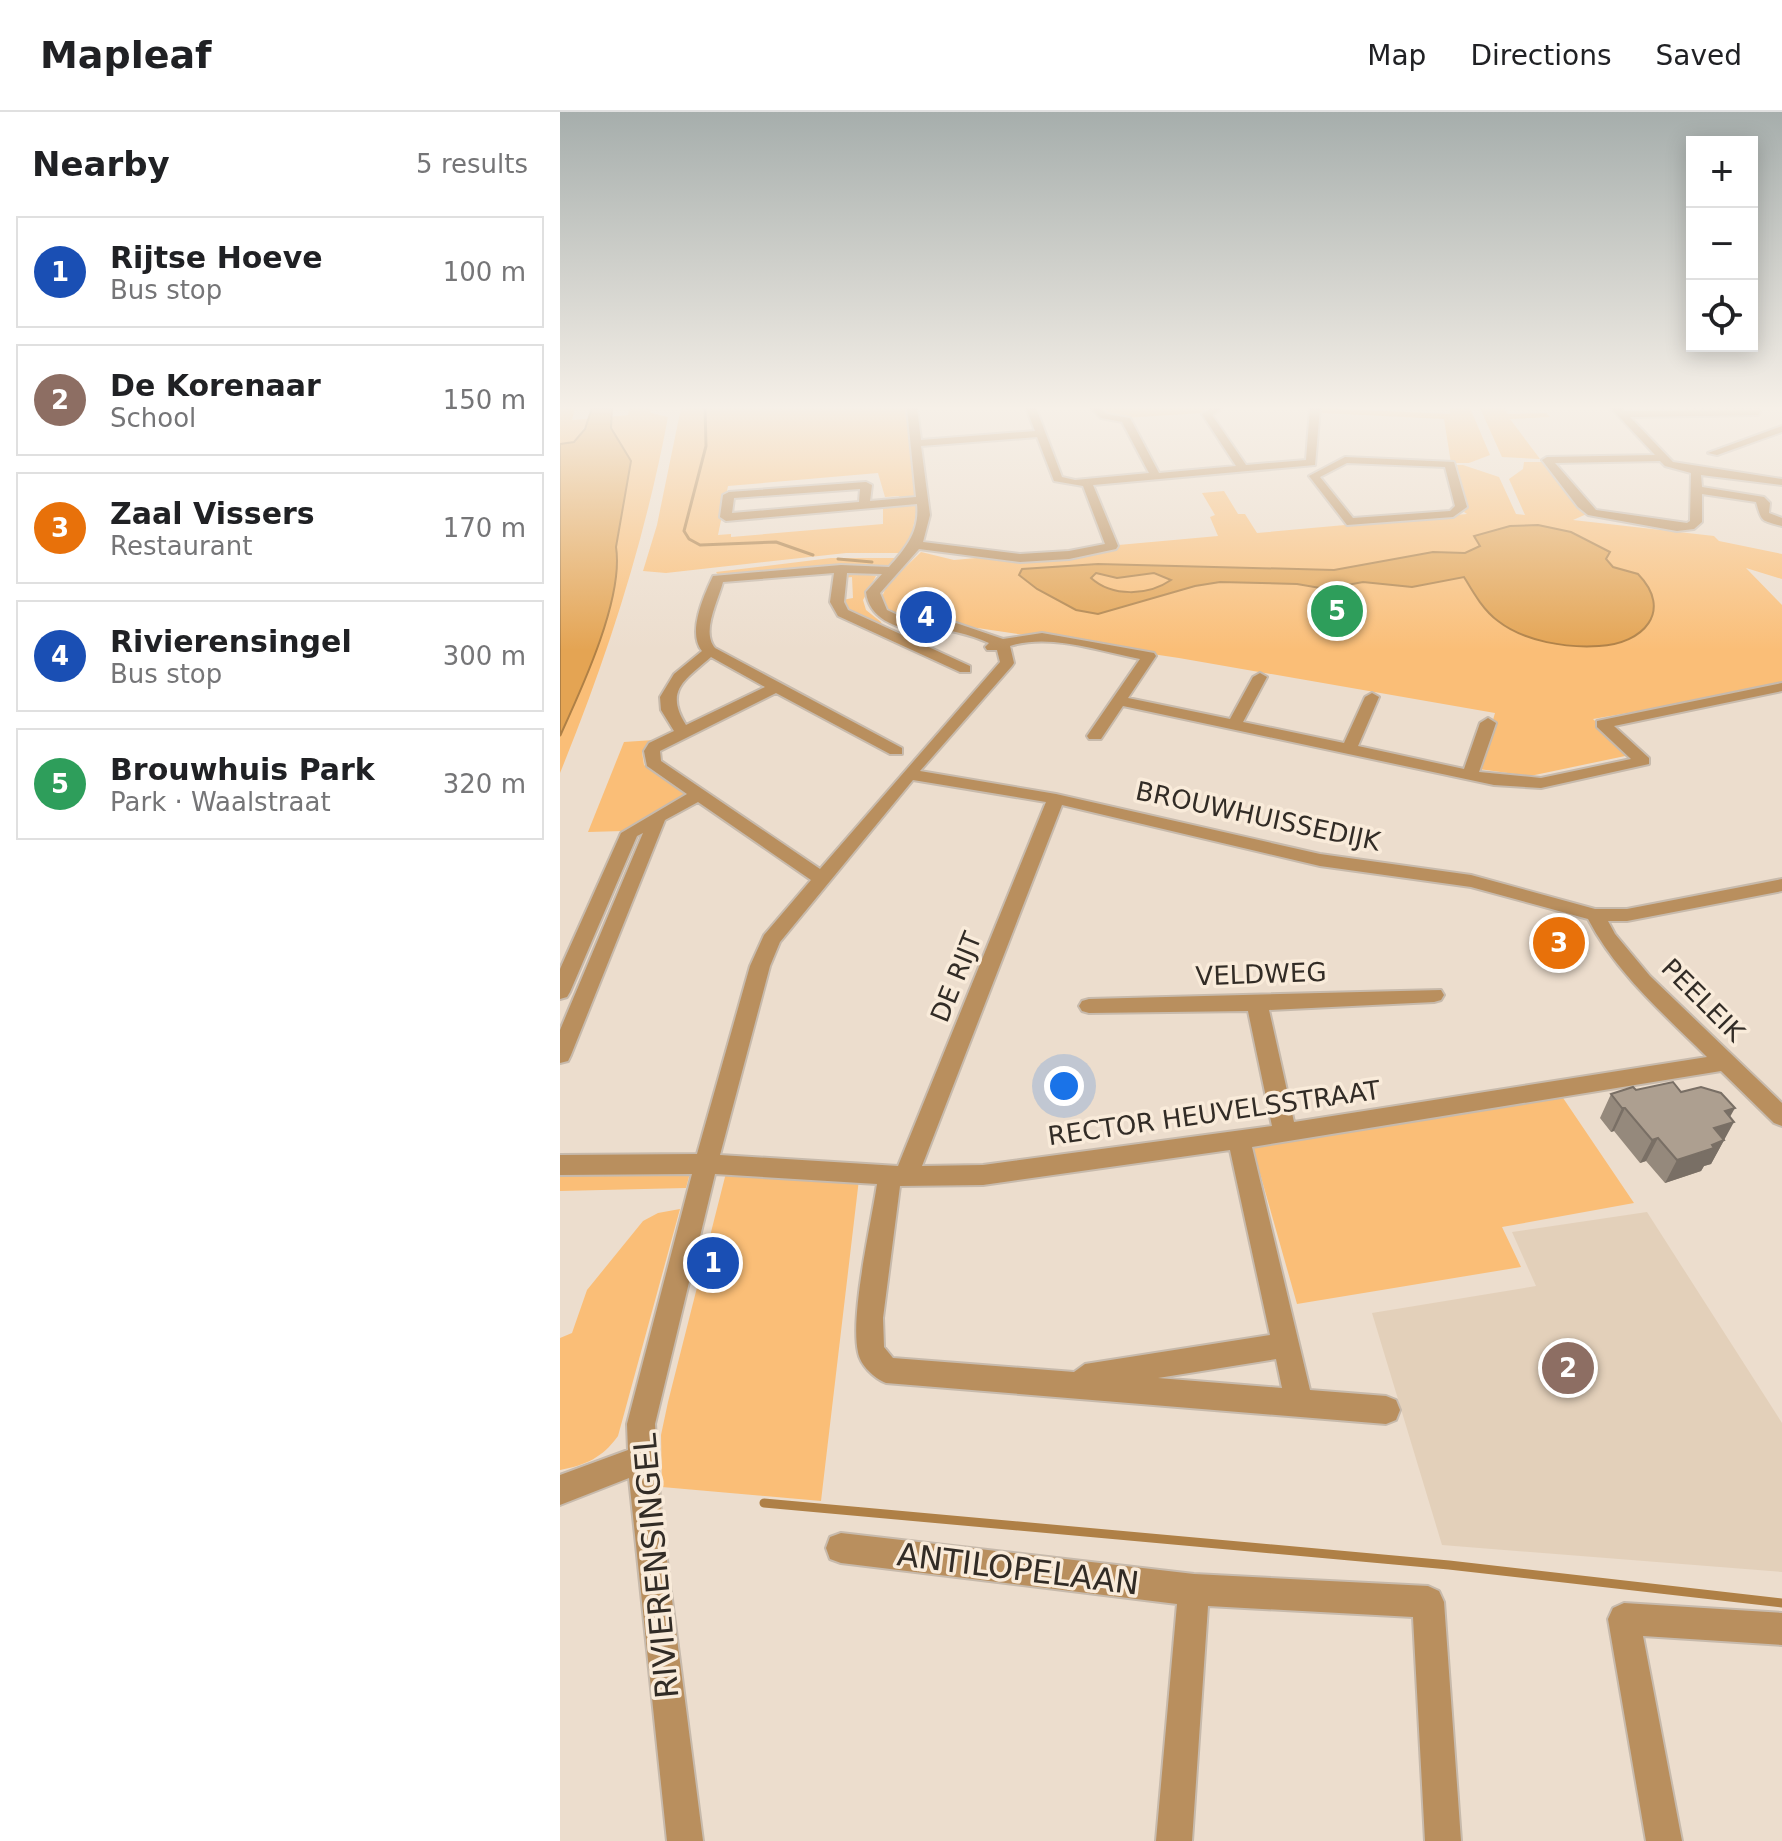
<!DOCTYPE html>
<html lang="en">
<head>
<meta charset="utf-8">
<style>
  :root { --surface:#fff; --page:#f2f2f2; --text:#202124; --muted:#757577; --line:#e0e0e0; --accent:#976319 }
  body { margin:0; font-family:"DejaVu Sans",sans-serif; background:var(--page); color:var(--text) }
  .controls { position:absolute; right:24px; top:24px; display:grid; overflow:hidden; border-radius:0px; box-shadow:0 4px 20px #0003 }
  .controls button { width:72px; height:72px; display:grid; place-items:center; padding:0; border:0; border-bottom:2px solid var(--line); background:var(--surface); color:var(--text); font:40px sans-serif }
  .you { position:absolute; left:504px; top:974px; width:28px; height:28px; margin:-20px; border:6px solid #fff; border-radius:50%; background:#1a73e8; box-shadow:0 0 0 12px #1a73e833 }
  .badge { display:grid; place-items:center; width:52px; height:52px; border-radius:50%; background:var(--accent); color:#fff; font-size:26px; font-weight:700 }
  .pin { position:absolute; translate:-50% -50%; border:4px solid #fff; box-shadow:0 2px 8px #0006 }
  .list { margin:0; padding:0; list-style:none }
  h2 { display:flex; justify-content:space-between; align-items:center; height:104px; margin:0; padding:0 32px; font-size:34px }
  h2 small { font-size:26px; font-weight:400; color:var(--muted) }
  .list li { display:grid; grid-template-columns:52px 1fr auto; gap:24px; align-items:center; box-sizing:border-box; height:112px; margin:0 16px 16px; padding:0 16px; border:2px solid var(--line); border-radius:0px }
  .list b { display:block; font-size:30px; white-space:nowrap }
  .list p { margin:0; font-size:26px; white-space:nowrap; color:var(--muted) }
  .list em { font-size:26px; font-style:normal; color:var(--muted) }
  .icon { flex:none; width:44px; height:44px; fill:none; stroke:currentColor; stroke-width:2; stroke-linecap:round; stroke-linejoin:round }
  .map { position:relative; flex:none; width:1222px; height:1729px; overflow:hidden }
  header { display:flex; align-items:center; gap:48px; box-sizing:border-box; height:112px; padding:0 40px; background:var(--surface); border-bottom:2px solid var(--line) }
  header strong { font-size:38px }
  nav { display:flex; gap:44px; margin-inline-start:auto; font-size:28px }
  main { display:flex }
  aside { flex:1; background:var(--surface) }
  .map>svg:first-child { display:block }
</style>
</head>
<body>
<header>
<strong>Mapleaf</strong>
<nav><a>Map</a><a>Directions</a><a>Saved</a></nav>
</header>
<main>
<aside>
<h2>Nearby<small>5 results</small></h2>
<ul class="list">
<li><span class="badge" style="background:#1a4fb4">1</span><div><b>Rijtse Hoeve</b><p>Bus stop</p></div><em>100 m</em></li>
<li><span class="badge" style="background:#8d6e63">2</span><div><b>De Korenaar</b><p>School</p></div><em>150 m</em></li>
<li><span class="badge" style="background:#e8710a">3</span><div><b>Zaal Vissers</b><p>Restaurant</p></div><em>170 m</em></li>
<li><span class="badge" style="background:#1a4fb4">4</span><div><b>Rivierensingel</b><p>Bus stop</p></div><em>300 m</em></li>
<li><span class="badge" style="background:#2e9e5b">5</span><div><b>Brouwhuis Park</b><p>Park · Waalstraat</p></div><em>320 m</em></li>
</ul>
</aside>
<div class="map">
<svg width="1222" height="1729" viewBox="0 0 1222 1729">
  <rect width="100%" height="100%" fill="#ecddcd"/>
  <path fill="#e3d0ba" d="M 1087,1100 L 1222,1311 L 1222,1460 L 882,1433 L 812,1201 L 976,1174 L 952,1120 Z"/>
  <path fill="#fabe77" d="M 0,296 L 15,296 L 12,308 L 30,307 L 14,330 L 0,332 Z
    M 69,296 L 89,296 L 91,301 L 108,305 C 85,428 47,546 0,661 L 0,624 L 23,573 L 43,516 L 71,349 L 51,316 L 50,305 L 68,303 Z
    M 121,296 L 346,296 L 356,385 L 340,387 L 339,384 L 325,385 L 318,361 L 168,374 L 158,423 L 171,422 L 171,425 L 323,412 L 323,393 L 358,391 L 350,431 L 341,441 L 286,441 L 106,461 L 83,459 L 97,413 Z
    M 541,296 L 652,296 L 643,301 L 564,306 L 543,301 Z
    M 762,296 L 890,302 L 890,296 L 910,296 L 930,343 L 909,351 L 891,351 L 884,307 L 761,301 Z
    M 920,296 L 944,296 L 948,302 L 986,301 L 990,305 L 950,307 L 980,347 L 942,345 Z
    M 964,350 L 985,350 L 1029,401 L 1013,408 L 1154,424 L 1159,429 L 1222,442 L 1222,467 L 1186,456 L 1222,493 L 1222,574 L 1033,607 L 1070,643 L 970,664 L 919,657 L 935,601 L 619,546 L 343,505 L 319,492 L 327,473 L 361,440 L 394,448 L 658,424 L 650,405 L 655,403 L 642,381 L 664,379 L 678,402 L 685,402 L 697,421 L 907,402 L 904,400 L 907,396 L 897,353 L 903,353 L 939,365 L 956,402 L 965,403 L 949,367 L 963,357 Z
    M 271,446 L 337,446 L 330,453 L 159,464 L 156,460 Z
    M 290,460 L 316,464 L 303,488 L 306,498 L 321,510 L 322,514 L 284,495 L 282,488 L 293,486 L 292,465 L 283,466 Z
    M 94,628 L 82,640 L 84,653 L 128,684 L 63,719 L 28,720 L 64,630 Z
    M 997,977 L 1074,1091 L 942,1115 L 961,1155 L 737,1192 L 690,1026 Z
    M 131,1057 L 126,1076 L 0,1079 L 0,1059 Z
    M 167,1057 L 299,1067 L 261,1389 L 102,1375 L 101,1323 L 108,1290 Z
    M 120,1097 L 58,1324 C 42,1346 26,1353 0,1358 L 0,1226 L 12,1221 L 27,1178 L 83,1109 L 98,1101 Z"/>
  <path fill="#e4a453" stroke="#af8046" stroke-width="2" fill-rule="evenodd" d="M 32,296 L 52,296 L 51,316 L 71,349 L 56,435 C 64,486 22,576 0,624 L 0,332 L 14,330 L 25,317 Z
    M 978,413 L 1011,420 L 1050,440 L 1046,447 L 1053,455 L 1078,462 C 1114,499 1083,532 1039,534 C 1007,536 965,530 938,509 C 923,498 913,480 904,465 L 852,475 L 803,470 L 766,477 L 737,472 L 660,470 L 635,474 L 538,502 L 516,498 L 477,477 L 459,463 L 462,457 L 538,452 L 774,458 L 873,440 L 905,441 L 920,434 L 914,424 L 950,414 ZM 536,461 L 557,466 L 594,461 L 611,468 C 588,484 552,485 531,466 Z"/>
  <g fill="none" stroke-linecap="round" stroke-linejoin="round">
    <path stroke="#af8046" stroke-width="3" d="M 145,296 L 146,334 L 124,419 L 129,427 L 140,433 L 216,430 L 253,443
      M 278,447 L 312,450"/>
    <path stroke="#af8046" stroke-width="9" d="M 204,1391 L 889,1453 L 1222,1491"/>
    <defs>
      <path id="minor" d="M 347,296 L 357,296 L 361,328 L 475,319 L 466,296 L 476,296 L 502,365 L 515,368 L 589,361 L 562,310 L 541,306 L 531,296 L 541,296 L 547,302 L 570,306 L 599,361 L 676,354 L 642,302 L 651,296 L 662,296 L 652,303 L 686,353 L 746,348 L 750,296 L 760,296 L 755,353 L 533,373 L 558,434 L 556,437 L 509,447 L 460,450 L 359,437 L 320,481 L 327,498 L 346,507 L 396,511 L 443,527 L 482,521 L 594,541 L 596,544 L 568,586 L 670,607 L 693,565 L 700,561 L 707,565 L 683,610 L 784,631 L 805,585 L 812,581 L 819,585 L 798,634 L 904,657 L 920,611 L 928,606 L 936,611 L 919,660 L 981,666 L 1071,647 L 1037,615 L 1037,609 L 1222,571 L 1222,579 L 1054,614 L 1089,646 L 1089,652 L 981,676 L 934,673 L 563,594 L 541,627 L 529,627 L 527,624 L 580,547 C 539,539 490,521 450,534 L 454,551 L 452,554 L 360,659 L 496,682 L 760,742 L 911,763 L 1035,797 L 1067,797 L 1222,767 L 1222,779 L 1067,809 L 1048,809 L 1055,822 L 1090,864 L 1222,991 L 1222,1014 L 1214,1011 L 1161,959 L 692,1035 L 750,1278 L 826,1284 L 836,1288 L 840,1298 L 836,1308 L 826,1312 L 326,1271 C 314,1266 300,1253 298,1240 C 290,1203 311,1113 317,1072 L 155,1062 L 95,1312 L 101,1402 L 143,1729 L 107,1729 L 69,1366 L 0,1393 L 0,1363 L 68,1338 L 67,1312 L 132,1062 L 0,1063 L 0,1043 L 137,1042 L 190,854 L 204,823 L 251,768 L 138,690 L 105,708 L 11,943 L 8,949 L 0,951 L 0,918 L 83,721 L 77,724 L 10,880 L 7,885 L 0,887 L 0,857 L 61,721 L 127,682 L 87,654 L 84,639 L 89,631 L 114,619 L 101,598 L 100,585 L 114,562 L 142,539 C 127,521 144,483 153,464 L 281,453 L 329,455 C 346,436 360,419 357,392 L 166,409 L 160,405 L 163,383 L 169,380 L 306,370 L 312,373 L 310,389 L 356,385 ZM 477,325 L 494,369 L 523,374 L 545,432 L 509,439 L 460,442 L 363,430 L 370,403 L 361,334 ZM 300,377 L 299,390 L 172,401 L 174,386 ZM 274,461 L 270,490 L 278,504 L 400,560 L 410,560 L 410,554 L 288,498 L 284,490 L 287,461 L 322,462 L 306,480 C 309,507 336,515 359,521 L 364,520 L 365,516 C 388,517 409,522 429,531 L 425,535 L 427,538 L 437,538 L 440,550 L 260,757 L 101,649 L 100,639 L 216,581 L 330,642 L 342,642 L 342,636 L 155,536 C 141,520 158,489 163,470 ZM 151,545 L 205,575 L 126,613 C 104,578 125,568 151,545 ZM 353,668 L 486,690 L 338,1054 L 160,1043 L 210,854 L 220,830 ZM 502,693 L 760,754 L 911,775 L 1028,807 C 1056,861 1105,903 1147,945 L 734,1010 L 709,898 L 874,890 L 881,888 L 884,883 L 881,878 L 529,887 L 522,889 L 519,894 L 522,899 L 529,901 L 688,899 L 712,1014 L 423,1053 L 362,1054 ZM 670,1038 L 710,1223 L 525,1252 L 514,1260 L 333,1246 L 324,1235 L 323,1206 L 340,1074 L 423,1073 ZM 716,1247 L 722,1276 L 598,1266 Z
        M 1051,296 L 1061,296 L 1064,299 L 1201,298 L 1198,303 L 1070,305 L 1113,350 L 1222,367 L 1222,373 L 1141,363 L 1142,375 L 1204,385 L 1210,391 L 1209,401 L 1222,406 L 1222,414 C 1200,408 1202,410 1196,390 L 1142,382 L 1142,410 L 1134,417 L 1117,419 L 1028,403 L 1018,395 L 982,348 L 987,345 L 1095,343 ZM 1100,349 L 1105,354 L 1131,361 L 1130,409 L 1127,411 L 1036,398 L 995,351 Z
        M 1222,314 L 1222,320 L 1157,343 L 1148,341 Z
        M 785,345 L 894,350 L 907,395 L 893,405 L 787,413 L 749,364 ZM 787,351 L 885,355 L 895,394 L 890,399 L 793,406 L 760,365 Z
        M 281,1421 L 634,1462 L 868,1474 L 879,1479 L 884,1490 L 901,1729 L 865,1729 L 853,1505 L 648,1494 L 632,1729 L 596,1729 L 617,1492 L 281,1451 L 270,1447 L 266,1436 L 270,1425 Z
        M 1064,1491 L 1222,1501 L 1222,1533 L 1083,1524 L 1122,1729 L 1086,1729 L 1048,1507 L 1053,1496 Z"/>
    </defs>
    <use href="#minor" stroke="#c7baac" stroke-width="4"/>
    <use href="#minor" fill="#b98f5e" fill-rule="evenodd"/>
  </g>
  <path fill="#95897c" d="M 1076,978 L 1121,980 L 1170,1005 L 1164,1027 L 1164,1028 L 1151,1052 L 1144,1054 L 1141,1059 L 1105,1071 L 1086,1049 L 1080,1051 L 1054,1019 L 1051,1020 L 1040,1006 L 1051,982 Z"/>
  <path fill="#796f65" d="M 1062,996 L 1065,996 L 1054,1019 L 1051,1020 Z
    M 1175,996 L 1166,1012 L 1174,1010 L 1151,1052 L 1144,1054 L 1141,1059 L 1105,1071 L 1117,1048 L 1165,999 Z
    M 1098,1026 L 1086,1049 L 1080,1051 L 1092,1028 Z"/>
  <path fill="#ad9f90" stroke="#796f65" stroke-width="2" d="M 1113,970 L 1121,980 L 1141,975 L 1161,981 L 1175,996 L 1165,999 L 1174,1010 L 1154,1016 L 1164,1028 L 1152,1033 L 1154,1036 L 1117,1048 L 1098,1026 L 1092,1028 L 1065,996 L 1062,996 L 1051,982 L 1073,975 L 1076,978 Z"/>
  <linearGradient id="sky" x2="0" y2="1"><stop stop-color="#a6aeac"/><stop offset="0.55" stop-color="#f6f0e8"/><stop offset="1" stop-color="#f6f0e8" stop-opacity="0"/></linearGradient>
  <rect width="1222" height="538" fill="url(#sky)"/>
  <g text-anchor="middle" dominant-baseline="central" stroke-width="7" stroke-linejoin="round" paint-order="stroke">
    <g font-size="26" fill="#322c26" stroke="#f9ebda">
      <text transform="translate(698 704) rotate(12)">BROUWHUISSEDIJK</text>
      <text transform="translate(701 862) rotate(-2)">VELDWEG</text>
      <text transform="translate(396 865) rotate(-68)">DE RIJT</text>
      <text transform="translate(1143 888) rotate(45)">PEELEIK</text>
      <text transform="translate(654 1001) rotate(-8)">RECTOR HEUVELSSTRAAT</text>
    </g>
    <g font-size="32" fill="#322c26" stroke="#f9ebda">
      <text transform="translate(96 1454) rotate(-95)">RIVIERENSINGEL</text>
      <text transform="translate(458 1457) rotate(7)">ANTILOPELAAN</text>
    </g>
  </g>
</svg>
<div class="controls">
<button>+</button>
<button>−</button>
<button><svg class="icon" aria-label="locate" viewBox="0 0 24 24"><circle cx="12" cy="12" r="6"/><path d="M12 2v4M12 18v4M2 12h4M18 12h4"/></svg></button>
</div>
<div class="you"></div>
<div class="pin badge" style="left:153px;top:1151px;background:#1a4fb4">1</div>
<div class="pin badge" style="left:1008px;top:1256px;background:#8d6e63">2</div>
<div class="pin badge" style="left:999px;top:831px;background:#e8710a">3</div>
<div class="pin badge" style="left:366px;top:505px;background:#1a4fb4">4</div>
<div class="pin badge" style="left:777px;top:499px;background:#2e9e5b">5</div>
</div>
</main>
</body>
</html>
